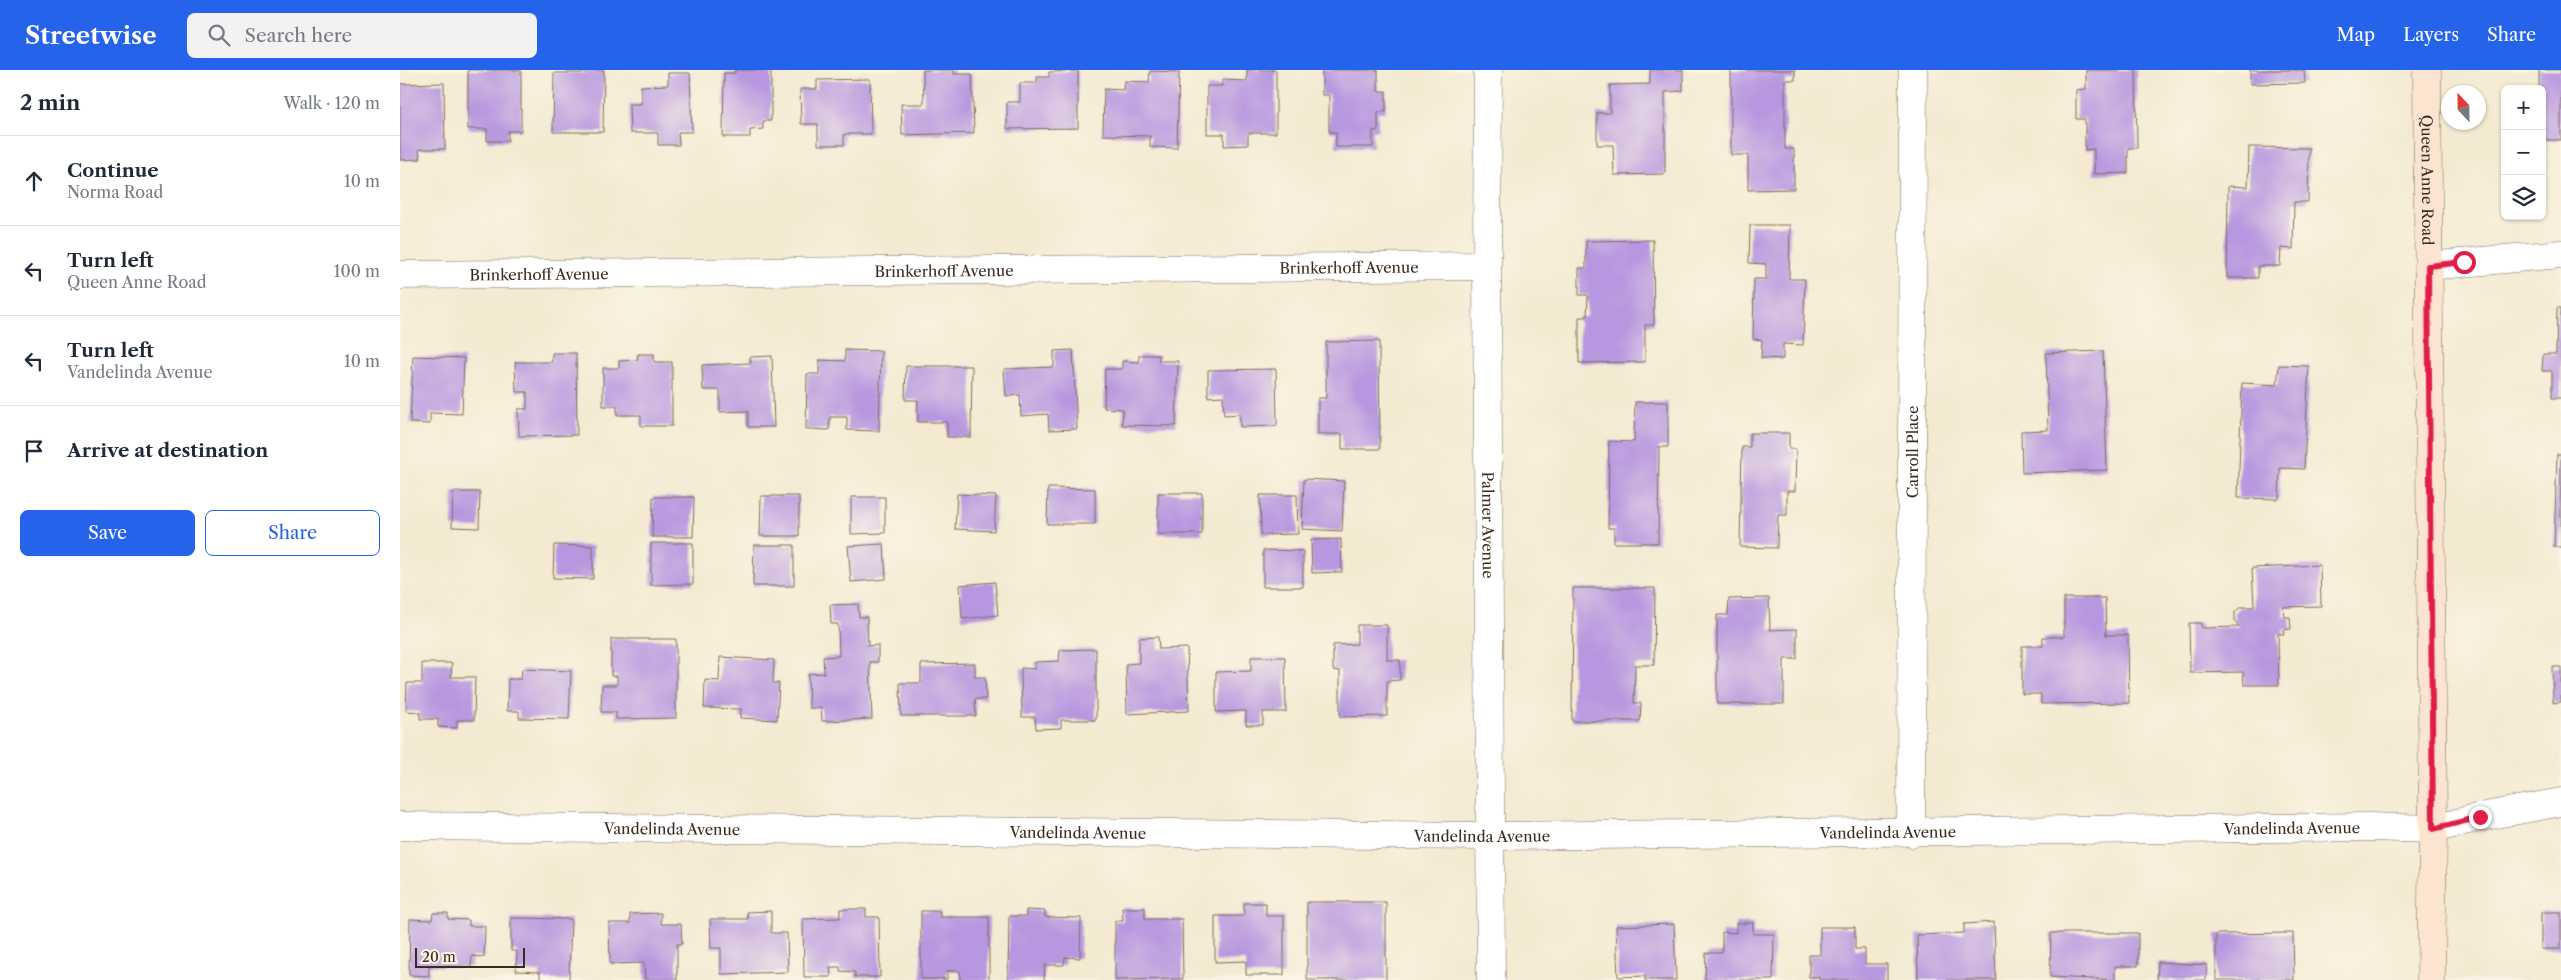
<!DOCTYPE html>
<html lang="en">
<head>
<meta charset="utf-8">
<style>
  :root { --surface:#fff; --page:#f2f2f3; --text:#1f2937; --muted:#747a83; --line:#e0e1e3; --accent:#2563eb }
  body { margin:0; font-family:"Libre Caslon Text",serif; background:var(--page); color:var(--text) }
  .controls { position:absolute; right:15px; top:15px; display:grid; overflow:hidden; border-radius:8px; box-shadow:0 1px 4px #0004 }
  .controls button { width:45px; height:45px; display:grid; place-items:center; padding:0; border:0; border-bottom:1px solid var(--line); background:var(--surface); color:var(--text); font:25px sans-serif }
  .compass { position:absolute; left:2041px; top:15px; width:45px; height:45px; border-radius:50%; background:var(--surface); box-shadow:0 1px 4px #0004; rotate:338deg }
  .scale { position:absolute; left:15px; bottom:12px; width:110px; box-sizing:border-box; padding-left:5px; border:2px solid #3b2a1e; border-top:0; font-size:14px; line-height:18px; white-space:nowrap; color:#3b2a1e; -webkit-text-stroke:4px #fcf5e5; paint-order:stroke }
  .stop { position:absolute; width:15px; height:15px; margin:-11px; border:4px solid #e11d48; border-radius:50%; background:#fff }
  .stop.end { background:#e11d48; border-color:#fff; box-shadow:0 1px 5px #0008 }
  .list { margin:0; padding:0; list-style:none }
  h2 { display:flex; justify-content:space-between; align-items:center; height:65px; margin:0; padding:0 20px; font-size:21px }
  h2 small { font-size:16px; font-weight:400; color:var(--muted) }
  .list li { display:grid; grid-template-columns:32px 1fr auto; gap:15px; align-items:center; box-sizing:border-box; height:90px; padding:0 20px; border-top:1px solid var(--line) }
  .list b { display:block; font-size:19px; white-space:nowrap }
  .list p { margin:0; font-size:16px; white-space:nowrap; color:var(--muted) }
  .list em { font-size:16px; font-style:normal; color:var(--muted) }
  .actions { display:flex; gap:10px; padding:15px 20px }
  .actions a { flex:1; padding:11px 0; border:1px solid var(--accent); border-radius:8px; text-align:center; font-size:18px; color:var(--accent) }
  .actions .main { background:var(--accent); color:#fff }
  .icon { flex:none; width:28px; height:28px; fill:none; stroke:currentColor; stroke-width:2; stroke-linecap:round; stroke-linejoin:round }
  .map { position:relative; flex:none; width:2161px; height:910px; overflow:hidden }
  header { display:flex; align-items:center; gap:30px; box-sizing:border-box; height:70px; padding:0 25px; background:var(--accent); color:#fff }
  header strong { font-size:24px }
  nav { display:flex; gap:28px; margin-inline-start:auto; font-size:18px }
  .search { width:350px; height:45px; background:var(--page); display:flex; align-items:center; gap:12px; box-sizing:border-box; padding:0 18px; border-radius:8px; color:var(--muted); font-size:19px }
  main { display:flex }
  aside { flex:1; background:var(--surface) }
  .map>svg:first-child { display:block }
</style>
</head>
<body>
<header>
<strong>Streetwise</strong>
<div class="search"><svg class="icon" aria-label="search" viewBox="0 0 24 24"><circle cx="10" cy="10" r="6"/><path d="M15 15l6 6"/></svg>Search here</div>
<nav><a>Map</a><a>Layers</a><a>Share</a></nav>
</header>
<main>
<aside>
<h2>2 min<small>Walk · 120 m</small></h2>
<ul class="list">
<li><svg class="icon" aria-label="ahead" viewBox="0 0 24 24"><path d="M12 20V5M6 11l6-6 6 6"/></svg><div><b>Continue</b><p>Norma Road</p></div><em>10 m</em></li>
<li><svg class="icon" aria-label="left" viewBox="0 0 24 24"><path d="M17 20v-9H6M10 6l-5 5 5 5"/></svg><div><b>Turn left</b><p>Queen Anne Road</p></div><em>100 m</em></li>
<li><svg class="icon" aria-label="left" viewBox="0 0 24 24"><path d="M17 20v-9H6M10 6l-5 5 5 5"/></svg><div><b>Turn left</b><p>Vandelinda Avenue</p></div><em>10 m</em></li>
<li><svg class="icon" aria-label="arrive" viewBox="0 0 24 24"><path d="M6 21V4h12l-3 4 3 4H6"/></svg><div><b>Arrive at destination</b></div></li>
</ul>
<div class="actions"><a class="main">Save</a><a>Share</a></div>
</aside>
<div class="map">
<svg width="2161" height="910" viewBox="0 0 2161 910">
  <rect width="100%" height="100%" fill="#fcf5e5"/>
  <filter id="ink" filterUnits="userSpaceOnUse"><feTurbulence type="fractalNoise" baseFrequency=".02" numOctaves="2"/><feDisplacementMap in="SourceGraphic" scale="10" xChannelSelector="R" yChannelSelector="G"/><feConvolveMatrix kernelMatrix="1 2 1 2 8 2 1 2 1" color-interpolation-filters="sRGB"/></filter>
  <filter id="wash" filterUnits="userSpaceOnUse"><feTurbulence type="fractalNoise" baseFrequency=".0096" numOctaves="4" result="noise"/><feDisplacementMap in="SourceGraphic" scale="20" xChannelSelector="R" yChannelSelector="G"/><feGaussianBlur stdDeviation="1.12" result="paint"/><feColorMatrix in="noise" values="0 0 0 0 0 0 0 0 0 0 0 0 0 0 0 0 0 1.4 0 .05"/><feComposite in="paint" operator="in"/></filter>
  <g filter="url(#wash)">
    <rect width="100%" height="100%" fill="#f3ead1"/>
    <g id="blocks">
      <path fill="#b797df" d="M 68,0 L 121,0 L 121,61 L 108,61 L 108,71 L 87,71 L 87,59 L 68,59 Z
        M 186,0 L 204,0 L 203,62 L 153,62 L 154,3 L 186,3 Z
        M 335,0 L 371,0 L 371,51 L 363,51 L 363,59 L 350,60 L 350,67 L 323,67 L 324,3 L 335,3 Z
        M 523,0 L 554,0 L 554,4 L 572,4 L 574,63 L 502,65 L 501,34 L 524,34 Z
        M 847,0 L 876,0 L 876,63 L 848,63 L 848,75 L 824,76 L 824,64 L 807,64 L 807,16 L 822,16 L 822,10 L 847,11 Z
        M 922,0 L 978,0 L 978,21 L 986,21 L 986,42 L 978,42 L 978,60 L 973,61 L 973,77 L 936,77 L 936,62 L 929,62 L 929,25 L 922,25 Z
        M 1250,0 L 1283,0 L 1283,21 L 1265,22 L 1265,104 L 1214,105 L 1213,75 L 1197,75 L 1197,43 L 1210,43 L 1210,15 L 1250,14 Z
        M 1331,0 L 1395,0 L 1395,10 L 1385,10 L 1385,79 L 1394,79 L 1394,119 L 1348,120 L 1348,85 L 1331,85 Z
        M 1686,0 L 1736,0 L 1737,78 L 1728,78 L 1728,103 L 1694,104 L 1694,79 L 1685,80 L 1685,49 L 1676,49 L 1676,20 L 1686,19 Z
        M 1850,0 L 1904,0 L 1905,13 L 1850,14 Z
        M 2139,0 L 2161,0 L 2161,70 L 2142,70 L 2142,19 L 2139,19 Z
        M 678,1 L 678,58 L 607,59 L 607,32 L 620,32 L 620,13 L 637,13 L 637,7 L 649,7 L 649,2 Z
        M 750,1 L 779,2 L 777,78 L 750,77 L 750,66 L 703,65 L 704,19 L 723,20 L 724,11 L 749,12 Z
        M 268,3 L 290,3 L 292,62 L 278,62 L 279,75 L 258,75 L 258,63 L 230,63 L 229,34 L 241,34 L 241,16 L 268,15 Z
        M 470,9 L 471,64 L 444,64 L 444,75 L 418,75 L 418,54 L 401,54 L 400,19 L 417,19 L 417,10 Z
        M 44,13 L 45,79 L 19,79 L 20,89 L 0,90 L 0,14 Z
        M 1849,77 L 1909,78 L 1908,132 L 1894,132 L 1893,179 L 1881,178 L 1880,196 L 1858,196 L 1858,208 L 1827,208 L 1828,116 L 1848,117 Z
        M 1350,155 L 1390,155 L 1389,209 L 1405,209 L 1403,275 L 1383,274 L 1383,289 L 1361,288 L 1362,270 L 1353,269 L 1354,209 L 1366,209 L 1366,194 L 1349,193 Z
        M 1253,170 L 1254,255 L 1245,255 L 1245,292 L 1179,293 L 1179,247 L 1187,247 L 1188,225 L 1179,225 L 1179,198 L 1186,198 L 1186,171 Z
        M 2157,238 L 2161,238 L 2161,328 L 2152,328 L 2152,301 L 2142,301 L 2143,284 L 2156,284 Z
        M 979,271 L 980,379 L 942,379 L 942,364 L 918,364 L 918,328 L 926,328 L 926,272 Z
        M 445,280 L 481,281 L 479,361 L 447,360 L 447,347 L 430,347 L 429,360 L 406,359 L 407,304 L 419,304 L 419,290 L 445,291 Z
        M 673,280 L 677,359 L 649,360 L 648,344 L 621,346 L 620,325 L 606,326 L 604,299 L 654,297 L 654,281 Z
        M 1703,281 L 1707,400 L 1622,403 L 1621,361 L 1648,360 L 1646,283 Z
        M 152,283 L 176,283 L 177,365 L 119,366 L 118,339 L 127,339 L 127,322 L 116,322 L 115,292 L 152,292 Z
        M 238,284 L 254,284 L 254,292 L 272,292 L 272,356 L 241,356 L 241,345 L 217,345 L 217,336 L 203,336 L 203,298 L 219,298 L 219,291 L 237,290 Z
        M 739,285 L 759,285 L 759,291 L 778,291 L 776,356 L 722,355 L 723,339 L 704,338 L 705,299 L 722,299 L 722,291 L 739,292 Z
        M 13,286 L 64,288 L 62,344 L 30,343 L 30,354 L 10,353 Z
        M 372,286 L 374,357 L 348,357 L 348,341 L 320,342 L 320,320 L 303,320 L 302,295 L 351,293 L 350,287 Z
        M 1879,295 L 1909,296 L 1904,399 L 1880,398 L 1879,429 L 1838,428 L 1842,313 L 1877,315 Z
        M 506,296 L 572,296 L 571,367 L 547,367 L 547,352 L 518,352 L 518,330 L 505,330 Z
        M 876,299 L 877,356 L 840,357 L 840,344 L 824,345 L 823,326 L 808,327 L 808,300 Z
        M 1235,332 L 1268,332 L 1268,377 L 1259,377 L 1258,473 L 1214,473 L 1214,458 L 1208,458 L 1209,371 L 1234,372 Z
        M 1350,363 L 1389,363 L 1389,379 L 1396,379 L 1395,421 L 1387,421 L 1387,445 L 1378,445 L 1377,478 L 1340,477 L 1342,377 L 1350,377 Z
        M 2157,384 L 2161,384 L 2161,477 L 2154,477 Z
        M 904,409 L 944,411 L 942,461 L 902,459 Z
        M 648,418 L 695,419 L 695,454 L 647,454 Z
        M 53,422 L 80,422 L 79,458 L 52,457 Z
        M 758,423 L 802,423 L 802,464 L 758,464 Z
        M 557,424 L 596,426 L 594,461 L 555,459 Z
        M 860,425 L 897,425 L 898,464 L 861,465 Z
        M 361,426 L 399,426 L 399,466 L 360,466 Z
        M 253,427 L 294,427 L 293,467 L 252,467 Z
        M 451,427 L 485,427 L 485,463 L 451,464 Z
        M 941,469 L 942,502 L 912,503 L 911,470 Z
        M 251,473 L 293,473 L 293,514 L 251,515 Z
        M 484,474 L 486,509 L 451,512 L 448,476 Z
        M 154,475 L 193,476 L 193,509 L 153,508 Z
        M 354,475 L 394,475 L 394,516 L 353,516 Z
        M 863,480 L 903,481 L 903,517 L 863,517 Z
        M 1920,495 L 1921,536 L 1883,537 L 1884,547 L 1890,547 L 1891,559 L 1883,560 L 1884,564 L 1878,564 L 1879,615 L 1844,615 L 1843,602 L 1790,603 L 1789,553 L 1801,553 L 1802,558 L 1839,557 L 1835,551 L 1835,542 L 1841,537 L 1854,537 L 1852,498 Z
        M 595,512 L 598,545 L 562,549 L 560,515 Z
        M 1173,518 L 1255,518 L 1254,595 L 1235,595 L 1234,633 L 1241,633 L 1240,651 L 1172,651 Z
        M 1369,528 L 1370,560 L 1397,559 L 1397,589 L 1384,589 L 1384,634 L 1317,634 L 1317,545 L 1328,545 L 1329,529 Z
        M 1664,528 L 1705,528 L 1706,565 L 1728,565 L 1729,633 L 1641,634 L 1641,624 L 1622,624 L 1622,576 L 1643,576 L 1643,567 L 1664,567 Z
        M 458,534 L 459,547 L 467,547 L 468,576 L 478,575 L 478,592 L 470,592 L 472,649 L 422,651 L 421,638 L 409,638 L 408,604 L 424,603 L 423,587 L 439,586 L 438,554 L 431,554 L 430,535 Z
        M 957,555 L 987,555 L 987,590 L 1000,590 L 1000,610 L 987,611 L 987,646 L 940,647 L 940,601 L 933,600 L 933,575 L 957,574 Z
        M 758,567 L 759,579 L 787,578 L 789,641 L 727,644 L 726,594 L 739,593 L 739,568 Z
        M 211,569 L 276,569 L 276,648 L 216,649 L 216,642 L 201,642 L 202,615 L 217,615 L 217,606 L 211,606 Z
        M 696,579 L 696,650 L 661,650 L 661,658 L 636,659 L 635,647 L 622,647 L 621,598 L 635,599 L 635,592 L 659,591 L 660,580 Z
        M 320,587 L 374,590 L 373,613 L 379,613 L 377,650 L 340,648 L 341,639 L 304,638 L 305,610 L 319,611 Z
        M 851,587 L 885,587 L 886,642 L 863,642 L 863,655 L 846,655 L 846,641 L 816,642 L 816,602 L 851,601 Z
        M 22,593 L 52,593 L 51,607 L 75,607 L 74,650 L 57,650 L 57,658 L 38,657 L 38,649 L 20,649 L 20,642 L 6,641 L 7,613 L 22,613 Z
        M 575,593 L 575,607 L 585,607 L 586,629 L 575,629 L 576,646 L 501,646 L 500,613 L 521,613 L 521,594 Z
        M 2152,597 L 2161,597 L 2161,632 L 2153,633 Z
        M 122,599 L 171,601 L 169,649 L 119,648 L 119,641 L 107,641 L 108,609 L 121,609 Z
        M 907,832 L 986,832 L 986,910 L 907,910 Z
        M 844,833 L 866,833 L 866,846 L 884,846 L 884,905 L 846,905 L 846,891 L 815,892 L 815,846 L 844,846 Z
        M 722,838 L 745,838 L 745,849 L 782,849 L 783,909 L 715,910 L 715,851 L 723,851 Z
        M 440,839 L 466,839 L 466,847 L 479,847 L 480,907 L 455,907 L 455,902 L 440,901 L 440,897 L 430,897 L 431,907 L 404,907 L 403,849 L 440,848 Z
        M 626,840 L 645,841 L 645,847 L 681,848 L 680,888 L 665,887 L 664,895 L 645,895 L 644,910 L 608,910 L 609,846 L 626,846 Z
        M 371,841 L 371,863 L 387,863 L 388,902 L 321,904 L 321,878 L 311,878 L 310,849 L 348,849 L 347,842 Z
        M 521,841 L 540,841 L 540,847 L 589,847 L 589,910 L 560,910 L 560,901 L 547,901 L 547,909 L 521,909 Z
        M 2141,842 L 2161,842 L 2161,879 L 2141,879 Z
        M 33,843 L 48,843 L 48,849 L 69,850 L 69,856 L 85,856 L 84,887 L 72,886 L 71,897 L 29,896 L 29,906 L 9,905 L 10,849 L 32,850 Z
        M 261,843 L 261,854 L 281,854 L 282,874 L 277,874 L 277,910 L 245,910 L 244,893 L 210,894 L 209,853 L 230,853 L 230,844 Z
        M 111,848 L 171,849 L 169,910 L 140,910 L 140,902 L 116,901 L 117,881 L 111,881 Z
        M 1594,852 L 1596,910 L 1518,910 L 1517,865 L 1564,863 L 1564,854 Z
        M 1336,853 L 1353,853 L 1353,864 L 1374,864 L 1373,910 L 1305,910 L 1306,883 L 1322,883 L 1322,862 L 1336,863 Z
        M 1274,854 L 1276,910 L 1245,910 L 1245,906 L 1218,907 L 1216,856 Z
        M 1420,857 L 1455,857 L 1455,879 L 1465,879 L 1465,894 L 1487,894 L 1487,910 L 1419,910 L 1419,907 L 1409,907 L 1409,885 L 1420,885 Z
        M 1651,863 L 1738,863 L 1738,896 L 1715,896 L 1715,910 L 1650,907 Z
        M 1893,863 L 1894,910 L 1816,910 L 1816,864 Z
        M 1758,892 L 1807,895 L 1806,910 L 1757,910 Z"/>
    </g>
  </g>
  <g filter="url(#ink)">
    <use href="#blocks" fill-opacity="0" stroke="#7b6d5d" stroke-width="1"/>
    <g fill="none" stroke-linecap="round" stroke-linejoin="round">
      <defs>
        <g id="street">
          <path id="s1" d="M 1088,0 L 1087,196 L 1091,910"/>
          <path d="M 2028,196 L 2161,184"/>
          <path id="s2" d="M 0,205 L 1087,196"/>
          <path id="s3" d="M 0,756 L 1090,766 L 1969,757 L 2033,759 L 2080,747 L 2161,732"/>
          <path id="s4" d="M 1511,763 L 1513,0"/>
        </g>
        <g id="secondary">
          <path id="s5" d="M 2027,0 L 2033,759 L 2031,910"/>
        </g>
      </defs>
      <use href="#street" stroke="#7b6d5d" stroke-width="29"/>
      <use href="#secondary" stroke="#7b6d5d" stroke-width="29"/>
      <use href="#street" stroke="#fff" stroke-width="28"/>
      <use href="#secondary" stroke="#fce5d0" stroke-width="28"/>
    </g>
  </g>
  <g fill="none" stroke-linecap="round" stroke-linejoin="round" filter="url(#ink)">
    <path stroke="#e11d48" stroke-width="6" d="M 2064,192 L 2028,196 L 2033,759 L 2080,747"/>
  </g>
  <g text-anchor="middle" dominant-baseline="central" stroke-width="5" stroke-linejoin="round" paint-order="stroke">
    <g font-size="15" fill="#3b2a1e" stroke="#fcf5e5">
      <text stroke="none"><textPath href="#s5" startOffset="110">Queen Anne Road</textPath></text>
      <text stroke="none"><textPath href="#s2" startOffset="949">Brinkerhoff Avenue</textPath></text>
      <text stroke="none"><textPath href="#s2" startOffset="544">Brinkerhoff Avenue</textPath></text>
      <text stroke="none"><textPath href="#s2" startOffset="139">Brinkerhoff Avenue</textPath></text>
      <text stroke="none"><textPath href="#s4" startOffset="381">Carroll Place</textPath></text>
      <text stroke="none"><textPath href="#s1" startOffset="455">Palmer Avenue</textPath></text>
      <text stroke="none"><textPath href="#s3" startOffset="272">Vandelinda Avenue</textPath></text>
      <text stroke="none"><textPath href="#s3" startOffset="1892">Vandelinda Avenue</textPath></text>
      <text stroke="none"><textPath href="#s3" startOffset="678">Vandelinda Avenue</textPath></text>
      <text stroke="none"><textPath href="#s3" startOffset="1488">Vandelinda Avenue</textPath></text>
      <text stroke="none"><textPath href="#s3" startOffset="1082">Vandelinda Avenue</textPath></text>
    </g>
  </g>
</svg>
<div class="controls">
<button>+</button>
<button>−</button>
<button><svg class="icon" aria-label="layers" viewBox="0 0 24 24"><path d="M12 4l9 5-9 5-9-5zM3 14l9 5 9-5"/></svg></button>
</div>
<svg class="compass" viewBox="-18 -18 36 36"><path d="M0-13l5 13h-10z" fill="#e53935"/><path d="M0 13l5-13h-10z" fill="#747a83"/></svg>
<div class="scale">20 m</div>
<div class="stop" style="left:2064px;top:192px"></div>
<div class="stop end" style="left:2080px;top:747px"></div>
</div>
</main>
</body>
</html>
